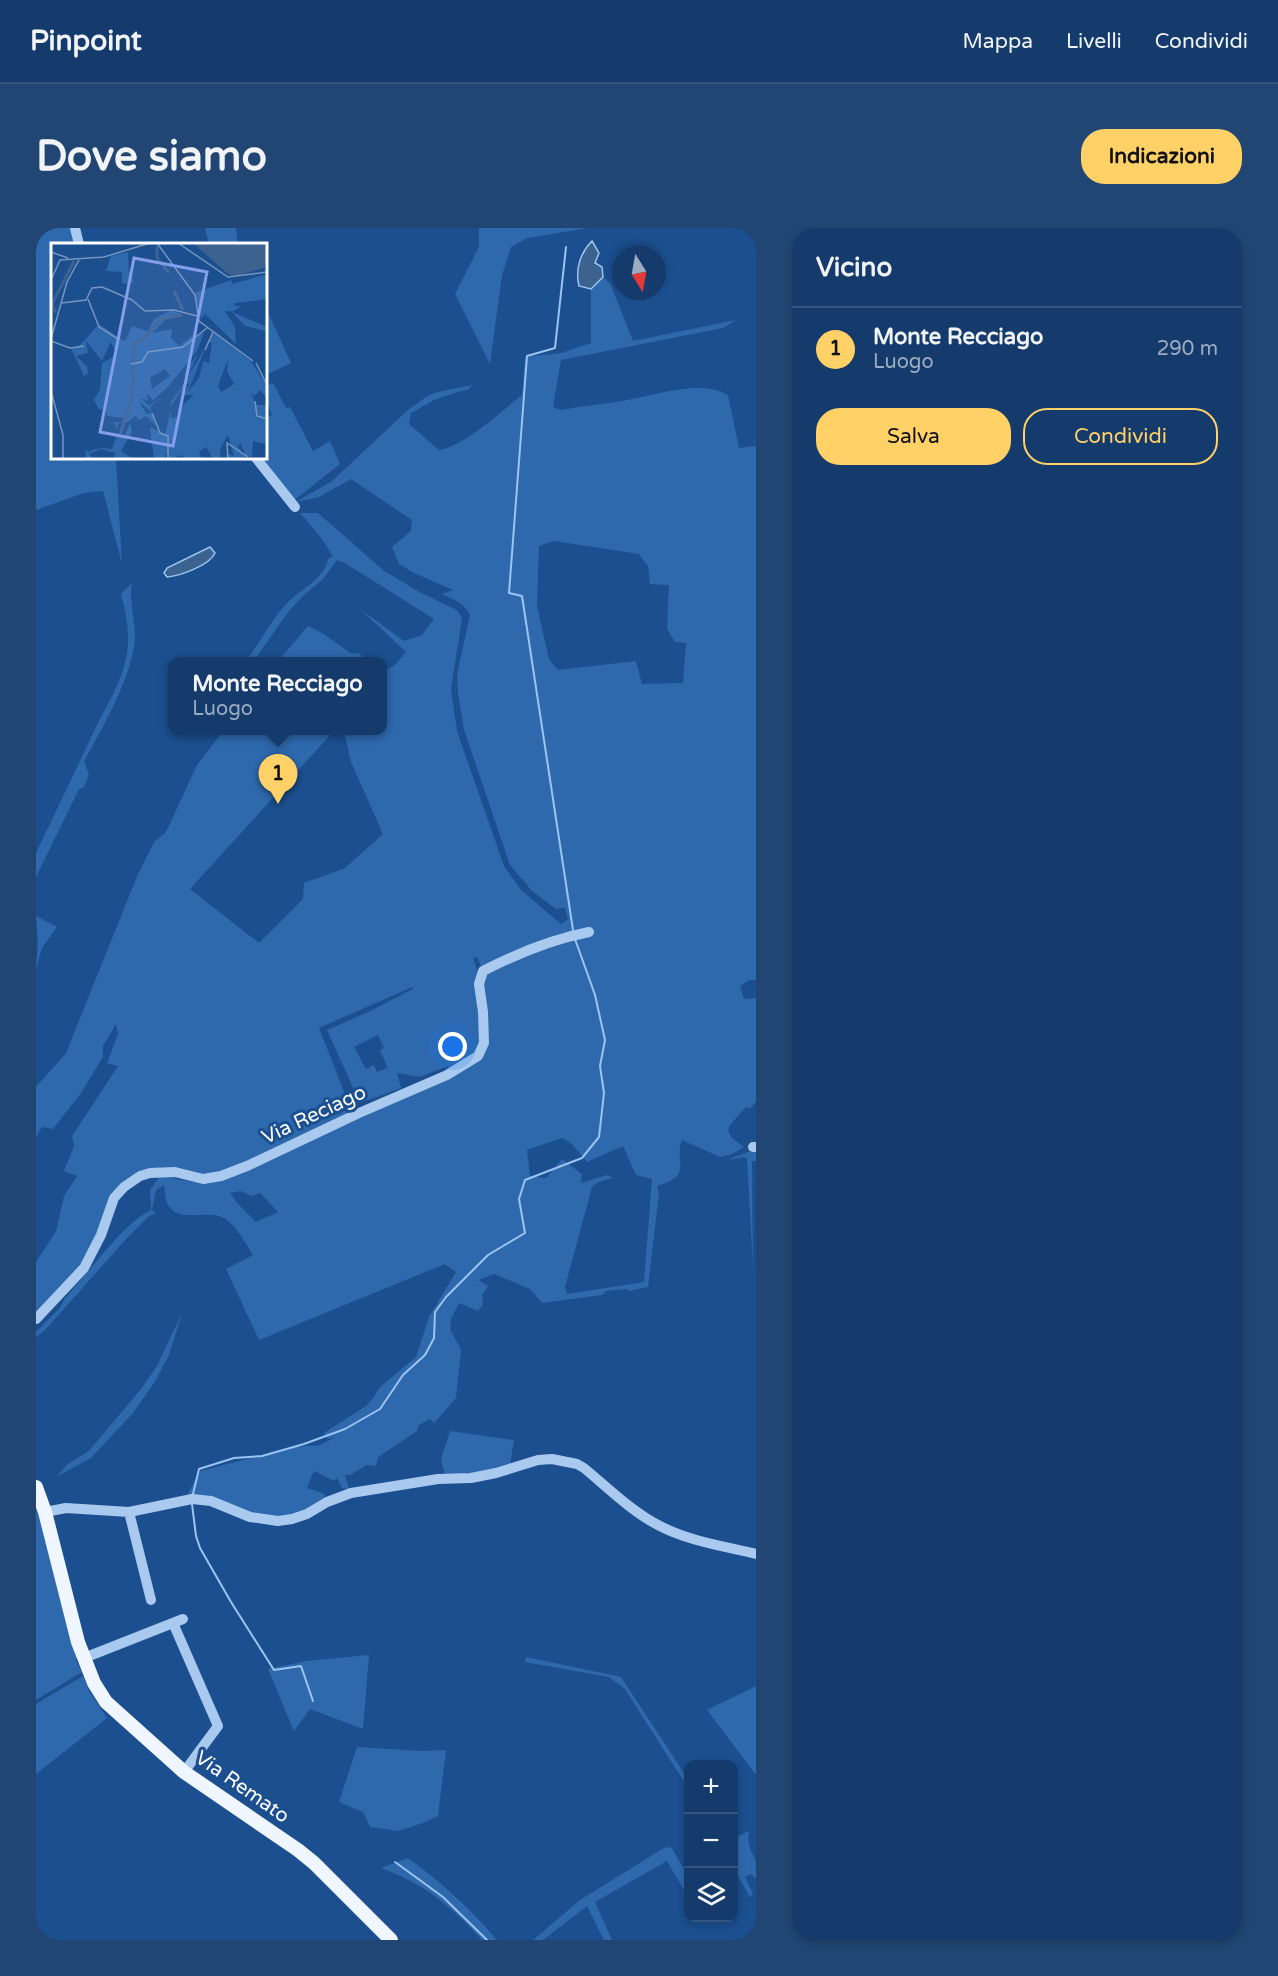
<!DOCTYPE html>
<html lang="it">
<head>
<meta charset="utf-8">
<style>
  :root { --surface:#143b6b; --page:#214673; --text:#f1f3f6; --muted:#9dadc1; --line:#33557e; --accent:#ffd166 }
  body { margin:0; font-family:"Varela Round",sans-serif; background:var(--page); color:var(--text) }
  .controls { position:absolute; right:18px; bottom:18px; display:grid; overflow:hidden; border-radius:12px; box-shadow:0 3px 9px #0003 }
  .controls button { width:54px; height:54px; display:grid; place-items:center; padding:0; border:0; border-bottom:2px solid var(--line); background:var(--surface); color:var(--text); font:30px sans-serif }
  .compass { position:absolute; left:576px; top:18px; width:54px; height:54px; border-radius:50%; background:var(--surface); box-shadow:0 3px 9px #0003; rotate:169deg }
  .you { position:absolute; left:417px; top:819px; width:21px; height:21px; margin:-15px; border:4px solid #fff; border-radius:50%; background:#1a73e8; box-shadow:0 0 0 9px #1a73e833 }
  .badge { display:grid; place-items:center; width:39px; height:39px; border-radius:50%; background:var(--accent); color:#111; font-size:20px; font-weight:700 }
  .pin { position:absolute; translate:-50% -50px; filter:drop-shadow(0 2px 3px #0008) }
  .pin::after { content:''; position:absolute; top:32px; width:21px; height:18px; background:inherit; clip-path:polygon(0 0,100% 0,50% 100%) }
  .popup { position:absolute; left:132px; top:429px; width:219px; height:78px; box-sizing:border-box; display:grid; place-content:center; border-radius:12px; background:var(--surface); filter:drop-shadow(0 2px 4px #0005); font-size:20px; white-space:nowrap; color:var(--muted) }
  .popup b { font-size:22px; color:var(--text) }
  .popup::after { content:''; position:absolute; left:50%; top:100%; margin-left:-12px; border:12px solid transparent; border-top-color:var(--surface) }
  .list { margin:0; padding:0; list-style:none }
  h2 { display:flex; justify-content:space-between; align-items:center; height:78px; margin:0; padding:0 24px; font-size:26px }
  h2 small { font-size:20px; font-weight:400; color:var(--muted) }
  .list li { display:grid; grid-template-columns:39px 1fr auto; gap:18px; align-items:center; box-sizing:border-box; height:84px; padding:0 24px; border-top:2px solid var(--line) }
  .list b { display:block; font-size:22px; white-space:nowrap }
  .list p { margin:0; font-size:20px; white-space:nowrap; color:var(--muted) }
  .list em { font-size:20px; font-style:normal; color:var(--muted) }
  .actions { display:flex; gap:12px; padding:18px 24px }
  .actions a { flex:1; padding:14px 0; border:2px solid var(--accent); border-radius:24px; text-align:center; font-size:21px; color:var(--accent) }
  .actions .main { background:var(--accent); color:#111 }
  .icon { flex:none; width:33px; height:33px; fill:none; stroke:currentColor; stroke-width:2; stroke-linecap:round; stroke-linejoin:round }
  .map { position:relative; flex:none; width:720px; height:1712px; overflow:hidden; border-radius:24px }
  header { display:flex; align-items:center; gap:36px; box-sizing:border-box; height:84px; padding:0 30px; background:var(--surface); border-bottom:2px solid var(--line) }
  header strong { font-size:28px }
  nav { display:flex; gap:33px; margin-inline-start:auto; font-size:21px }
  .intro { display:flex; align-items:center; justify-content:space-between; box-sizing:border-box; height:144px; padding:0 36px }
  h1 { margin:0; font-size:42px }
  .button { padding:15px 27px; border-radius:24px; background:var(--accent); color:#111; font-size:21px; font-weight:700 }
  main { display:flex; gap:36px; padding:0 36px }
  aside { flex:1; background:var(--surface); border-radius:24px; box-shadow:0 3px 9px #0003 }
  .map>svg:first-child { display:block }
</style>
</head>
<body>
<header>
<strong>Pinpoint</strong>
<nav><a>Mappa</a><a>Livelli</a><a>Condividi</a></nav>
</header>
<div class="intro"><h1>Dove siamo</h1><a class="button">Indicazioni</a></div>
<main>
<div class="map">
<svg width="720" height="1712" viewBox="0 0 720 1712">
  <rect width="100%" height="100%" fill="#1b4f8f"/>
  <path fill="#2e69ad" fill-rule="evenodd" d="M 0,0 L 36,0 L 40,16 L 16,16 L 16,230 L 80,230 L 86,336 L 67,263 L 48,265 L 0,282 Z
    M 169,0 L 200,0 L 202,16 L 173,16 Z
    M 443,0 L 552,0 L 491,10 L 475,19 L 466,47 L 454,136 L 419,66 L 443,19 Z
    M 567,49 L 574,55 L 597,113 L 700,92 L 687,100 L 525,132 L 517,179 L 525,182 C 547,178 569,176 591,172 C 620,167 665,151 692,167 L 703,220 L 720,218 L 720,752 L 713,752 L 704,758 L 708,771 L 720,770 L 720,874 L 714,880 L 710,879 L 694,897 L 692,903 L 696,910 L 708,919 L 696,926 L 684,929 L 646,912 C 637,934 659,947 621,958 L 623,965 L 612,1059 L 593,1063 L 590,1061 L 570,1063 L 566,1067 L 506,1075 L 494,1061 L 458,1046 L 442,1052 L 452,1058 L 446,1068 L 447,1077 L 442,1083 L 423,1075 L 415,1091 L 414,1101 L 425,1122 L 420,1170 L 398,1195 L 394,1191 L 383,1197 L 381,1203 L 342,1229 L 340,1238 L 331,1237 L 314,1247 L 309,1247 L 313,1261 L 306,1260 L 301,1250 L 298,1253 L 278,1243 L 271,1260 L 289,1266 L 288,1272 C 262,1289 231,1296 202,1283 C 186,1276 171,1268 152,1271 L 153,1263 L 164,1243 L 258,1219 L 284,1217 L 299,1209 L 292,1211 L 288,1205 L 330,1178 L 338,1169 L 343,1160 L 380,1129 L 393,1089 L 420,1044 L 409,1036 L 223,1112 L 190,1041 L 217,1027 C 209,1015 199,993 183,988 C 167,983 140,995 131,975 C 129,970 129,962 128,957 L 120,962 L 116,982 L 120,985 L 112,989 L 92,1009 L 9,1102 L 0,1109 L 0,1104 L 24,1080 L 29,1070 C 53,1045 86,996 115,982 L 114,962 L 124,948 L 159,954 L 172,954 L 208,942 L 416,847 L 412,838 L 384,849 L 361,845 L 365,860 L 324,875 L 291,802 L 332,784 L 377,761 L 376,759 L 283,800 L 314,879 L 310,886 L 210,936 L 185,947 L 169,948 L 137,941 L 102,943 L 83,958 L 77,969 L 63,1007 L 45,1040 L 0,1089 L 0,1034 L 20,1003 L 28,968 L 41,948 L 28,943 L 38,918 L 36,908 L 82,838 L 71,835 L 82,806 L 80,796 L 67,818 L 67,829 L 45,865 L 17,901 L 6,899 L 0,909 L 0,859 L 30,825 L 102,646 L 118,614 L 130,604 L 161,537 L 187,503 L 298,503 L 154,661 L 223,715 L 267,671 L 268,655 L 309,640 L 347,606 L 315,534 L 308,503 L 347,502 L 347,443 L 359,437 L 370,424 L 324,381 L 368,413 L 386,407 L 398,391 L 307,334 L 301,332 L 288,350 L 267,368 L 252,384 L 220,430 L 216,433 L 210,433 C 224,415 235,392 251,375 C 264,362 289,350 292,331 L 297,328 L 283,307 L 264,285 L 282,285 L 347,342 L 385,365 L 421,382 L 426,391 L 415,461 L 421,503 L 468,638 L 485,662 L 525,696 L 532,691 L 529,680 L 520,681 L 496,663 L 474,637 L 428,502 L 422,465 L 421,446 L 434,387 C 429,375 418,372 406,366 L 417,362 L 378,345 L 363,336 L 356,319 L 375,303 L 376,292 L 315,251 L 283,269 L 260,274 L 296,253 L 372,182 L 390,169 L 401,164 L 436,157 L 433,161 L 400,171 L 375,185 L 373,196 L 403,222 C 428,218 466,183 486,167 L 489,129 L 525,125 L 555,115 L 555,61 ZM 518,313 L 603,326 L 612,338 L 614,356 L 633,357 L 631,401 L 639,414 L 650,415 L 647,455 L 606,456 L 600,433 L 522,442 L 513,431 L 501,378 L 503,318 ZM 520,711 L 518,716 L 489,726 L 451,745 L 445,754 L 437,730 L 441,729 L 446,741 L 474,725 ZM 342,807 L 348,820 L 344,822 L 352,841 L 351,840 L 341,844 L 338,837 L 330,841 L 318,819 ZM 526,910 L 535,915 L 551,934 L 587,918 L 600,947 L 616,951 L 608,1054 L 531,1066 L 529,1059 L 556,959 L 562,954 L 577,950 L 571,947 L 545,955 L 546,946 L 526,931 L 510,950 L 494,948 L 491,922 ZM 205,963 L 215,968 L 224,965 L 242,984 L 220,994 L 202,976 L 194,965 Z
    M 230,80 L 255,135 L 230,147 Z
    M 237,155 L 250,180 L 254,179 L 277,223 L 294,213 L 304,236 L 261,270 L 256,271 L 224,230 L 230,230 L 230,190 L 236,187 L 230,173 L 230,159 Z
    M 96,355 C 92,376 102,398 98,419 C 90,461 67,497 48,534 L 53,546 L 48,559 L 43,561 L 0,649 L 0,625 C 20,583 40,542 59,501 C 73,473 90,448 92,416 C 93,399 89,382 85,366 Z
    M 272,398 L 288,406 L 314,425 L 322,425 L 333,433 L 242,433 Z
    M 0,688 L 21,699 L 6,720 L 0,741 L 2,714 Z
    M 720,921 L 720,933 L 716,933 L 717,1038 L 711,931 L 708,929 L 691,932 Z
    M 146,1085 L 133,1127 L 118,1155 L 97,1185 L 55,1230 L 20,1249 L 32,1236 L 53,1223 L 105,1161 L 121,1138 Z
    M 414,1203 L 478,1212 L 474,1237 L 442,1245 L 409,1247 L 405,1231 Z
    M 0,1277 L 41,1427 L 40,1433 L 46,1444 L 0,1472 Z
    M 333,1427 L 327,1501 L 274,1481 L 258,1503 L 232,1441 L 270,1433 Z
    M 490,1429 L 585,1449 L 652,1551 L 652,1560 L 589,1461 L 573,1449 L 489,1434 Z
    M 47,1448 L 53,1463 L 71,1490 L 0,1546 L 0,1476 Z
    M 720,1458 L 720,1547 L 671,1482 Z
    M 321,1519 L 385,1523 L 410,1522 L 402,1588 L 387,1595 L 362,1603 L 334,1599 L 327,1584 L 303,1574 Z
    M 713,1603 C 711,1616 714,1620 719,1631 C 720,1636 720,1645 720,1651 L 715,1646 L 709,1649 L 717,1666 L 714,1669 L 698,1641 L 698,1610 Z
    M 635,1619 L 652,1648 L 652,1669 L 631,1633 L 559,1674 L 576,1712 L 568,1712 L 551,1678 L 507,1712 L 497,1712 L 544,1672 L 628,1620 Z
    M 372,1630 C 406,1655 434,1680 461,1712 L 446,1712 C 415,1678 389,1656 345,1640 Z"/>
  <path fill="#3c6290" stroke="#9cc4f0" stroke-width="1.5" d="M 556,13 L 563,25 L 559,35 L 566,39 L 567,49 L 555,61 L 543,58 C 539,42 544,25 556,13 Z
    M 174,319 L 179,325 C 174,337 144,348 131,349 L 128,345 L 131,340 Z"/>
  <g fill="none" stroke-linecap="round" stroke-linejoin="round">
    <path stroke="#9cc4f0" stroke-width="2" d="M 530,19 L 519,120 L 491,128 L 473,365 L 486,368 L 537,702
      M 157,1266 L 163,1241 L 198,1230 L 226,1228 L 268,1216 L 309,1201 L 344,1181 L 367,1147 L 389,1127 L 398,1110 L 399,1084 L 410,1069 L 452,1027 L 489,1005 L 483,971 L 489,952 L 546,930 L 563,909 L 568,865 L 564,838 L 569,812 L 559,767 L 539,711
      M 156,1276 L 160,1308 L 164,1320 L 195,1374 L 238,1442 L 265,1438 L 277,1473
      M 359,1634 L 407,1669 L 451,1712"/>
    <path stroke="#a9c9ee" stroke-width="10" d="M 39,0 L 43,16
      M 220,230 L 259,279
      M 717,919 L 720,919
      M 0,1091 L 48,1040 L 65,1007 L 78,970 L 88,959 L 104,948 L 114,945 L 139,944 L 167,951 L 185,948 L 211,938 L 323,885 L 411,847 L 442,828 L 448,815 L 447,784 L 443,756 L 447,743 C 480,726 517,711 553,704
      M 9,1284 L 30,1280 L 93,1284 L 156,1271 L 175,1273 L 214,1289 L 242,1293 L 256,1291 L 271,1286 L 291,1274 L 315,1265 L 402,1251 L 435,1250 L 460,1245 L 502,1232 L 516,1231 L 541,1236 L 548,1240 C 571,1259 595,1283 622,1297 C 652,1313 687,1318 720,1326
      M 93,1284 L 115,1372
      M 137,1395 L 182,1498 L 148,1544
      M 48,1430 L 147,1391"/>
    <path stroke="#f0f6ff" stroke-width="14" d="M 0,1259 L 9,1284 L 42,1414 L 58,1455 L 70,1474 L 148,1544 L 262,1622 L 278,1635 L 355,1712"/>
  </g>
  <g text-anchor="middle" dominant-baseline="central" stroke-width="6" stroke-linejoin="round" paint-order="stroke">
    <g font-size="20" fill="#fff" stroke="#1b4f8f">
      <text transform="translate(278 887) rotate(-25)">Via Reciago</text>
      <text transform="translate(206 1559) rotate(35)">Via Remato</text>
    </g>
  </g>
  <g transform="translate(15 15)">
    <rect width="216" height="216" fill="#1b4f8f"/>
    <path d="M 77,9 L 78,29 L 83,39 L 77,41 L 71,40 L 71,29 L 55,28 L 60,13 ZM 216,31 L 216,56 L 184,60 L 183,63 L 190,63 L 181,69 L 216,84 L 214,88 L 194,83 L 180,68 L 174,68 L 184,84 L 185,101 L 154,71 L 150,76 L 144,50 L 180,37 L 181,41 ZM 121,67 L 131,72 L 117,74 L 101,90 L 121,86 L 120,95 L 128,103 L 143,91 L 148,89 L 140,94 L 153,90 L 146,108 L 116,145 L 102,157 L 96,151 L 97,158 L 90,155 L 98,163 L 112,153 L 99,164 L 101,169 L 88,158 L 95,171 L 101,170 L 104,182 L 95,173 L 86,178 L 81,178 L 88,177 L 85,173 L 75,180 L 68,180 L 65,187 L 64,180 L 53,180 L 71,179 L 73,175 L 56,173 L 55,167 L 48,166 L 43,157 L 49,146 L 38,130 L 49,146 L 51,120 L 66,112 L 60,99 L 51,118 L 35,98 L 37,110 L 25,113 L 36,123 L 37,131 L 33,133 L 20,105 L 28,103 L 48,81 L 70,83 L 48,81 L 67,94 L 70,84 L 68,95 L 74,98 L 81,83 L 97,88 L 103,76 ZM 114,126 L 119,133 L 101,146 L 99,135 ZM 163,90 L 200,118 L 216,143 L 216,155 L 209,147 L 203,153 L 200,149 L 205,162 L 214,162 L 216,168 L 214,201 L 202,198 L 201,214 L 195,213 L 189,200 L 187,204 L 196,215 L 176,216 L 175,210 L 183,213 L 177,192 L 169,206 L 170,216 L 162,216 L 155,204 L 148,209 L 151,216 L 135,216 L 131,212 L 118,216 L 115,210 L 114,216 L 103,216 L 99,184 L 114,191 L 120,167 L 120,175 L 128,174 L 132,162 L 143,151 L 132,153 L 138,141 L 134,140 L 119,165 L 120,159 L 136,136 L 134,132 L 138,123 L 148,109 L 137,133 ZM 157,98 L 161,100 L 158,120 L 152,118 L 148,135 L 137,149 ZM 177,116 L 176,128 L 183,141 L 170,149 L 167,143 ZM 79,180 L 81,188 L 70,208 L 82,216 L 63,216 L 64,210 L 50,206 L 38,211 L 41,216 L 35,216 L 34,206 L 37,209 L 44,206 L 52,205 L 61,206 L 66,192 L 74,192 Z" fill="#2e69ad" fill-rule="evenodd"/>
    <path d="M 142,0 L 216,0 L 216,24 L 185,33 L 177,31 Z" fill="#3c6290"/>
    <path fill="none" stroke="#3c6290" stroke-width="3" d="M 106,3 L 106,15 L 118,30M 123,48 L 132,67M 5,70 L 1,61 L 23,18M 69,191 L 81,157 L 83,100 L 91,97 L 110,76 L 131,72"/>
    <path fill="none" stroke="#7695bc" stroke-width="1.5" d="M 106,0 L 144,52 L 148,78 L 202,118M 127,0 L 177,34 L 216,29M 0,9 L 17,15M 0,37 L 9,17 L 53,14 L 99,0M 37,56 L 48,84 L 67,96M 10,60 L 35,57 L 41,45 L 51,44 L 81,57 L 94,68 L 123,67 L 146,73M 0,96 L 16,39 L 28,17M 0,98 L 19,105 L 33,103M 154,107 L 162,89M 205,120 L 216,142M 80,121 L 91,119 L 97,109 L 132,104 L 156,85M 0,148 L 12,192 L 12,216M 204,158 L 206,173 L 216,176M 101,170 L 109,190 L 117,193 L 117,216M 177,216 L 176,200 L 197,214"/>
    <path fill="#839eea" fill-opacity="0.15" stroke="#839eea" stroke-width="3" d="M 83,15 L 156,29 L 122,203 L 49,189 Z"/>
    <rect width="216" height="216" fill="none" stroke="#fff" stroke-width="3"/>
  </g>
</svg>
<div class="controls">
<button>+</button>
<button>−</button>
<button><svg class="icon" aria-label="layers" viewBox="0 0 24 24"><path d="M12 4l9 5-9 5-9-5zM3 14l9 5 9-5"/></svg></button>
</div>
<svg class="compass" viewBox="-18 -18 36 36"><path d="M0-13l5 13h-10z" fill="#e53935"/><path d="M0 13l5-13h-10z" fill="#9dadc1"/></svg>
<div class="you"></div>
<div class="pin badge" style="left:242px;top:576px">1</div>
<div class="popup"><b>Monte Recciago</b>Luogo</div>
</div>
<aside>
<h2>Vicino<small></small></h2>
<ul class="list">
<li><span class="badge">1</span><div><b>Monte Recciago</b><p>Luogo</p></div><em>290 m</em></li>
</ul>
<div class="actions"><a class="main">Salva</a><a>Condividi</a></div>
</aside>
</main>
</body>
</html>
